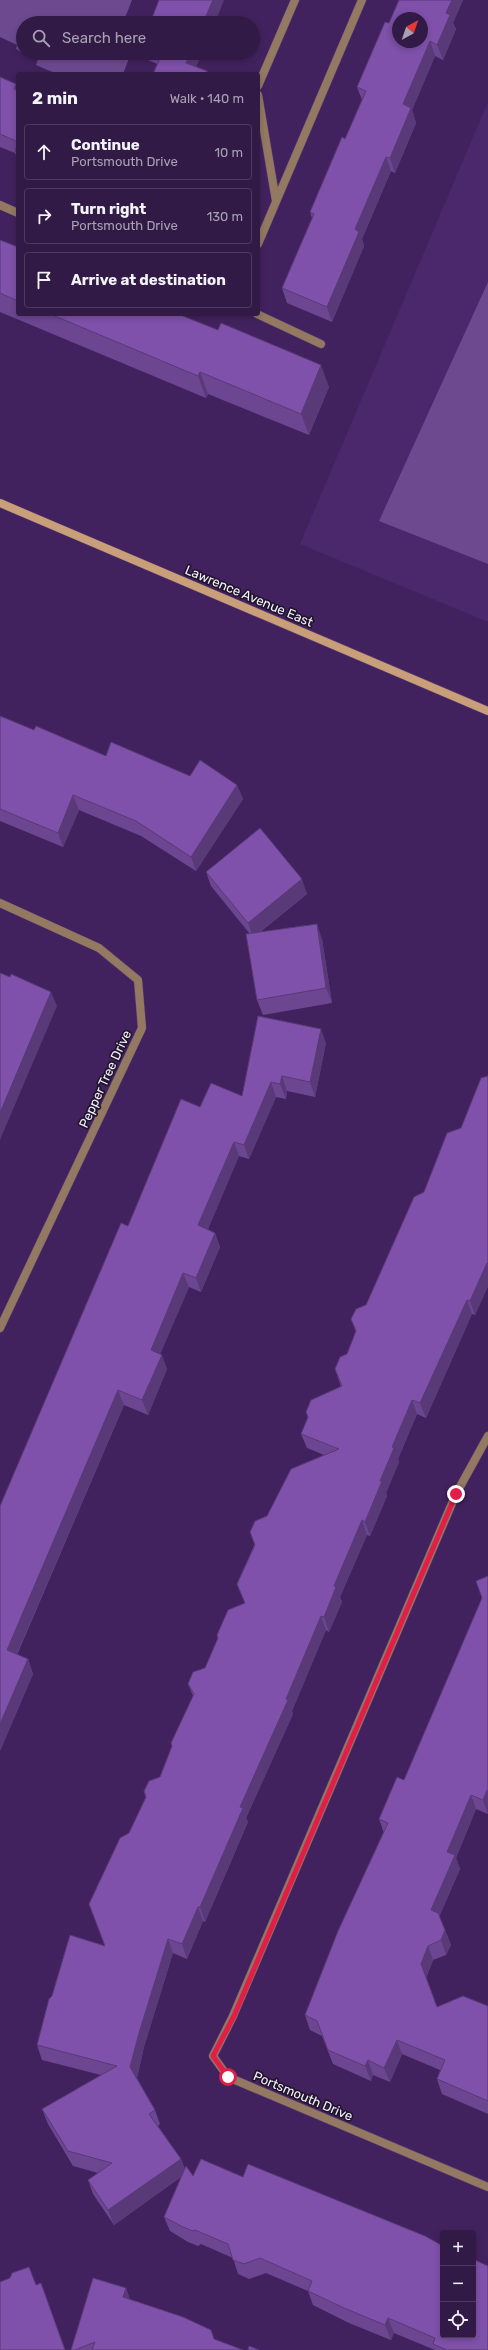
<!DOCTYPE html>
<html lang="en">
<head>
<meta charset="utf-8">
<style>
  :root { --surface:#321a46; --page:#3a234d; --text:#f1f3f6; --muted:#a8a1b3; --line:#4d385f }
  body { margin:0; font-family:Rubik,sans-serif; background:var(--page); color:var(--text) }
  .controls { position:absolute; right:12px; bottom:12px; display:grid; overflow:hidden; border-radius:4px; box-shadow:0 2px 6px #0003 }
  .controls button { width:36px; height:36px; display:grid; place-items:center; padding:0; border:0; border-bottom:1px solid var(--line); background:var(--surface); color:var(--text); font:20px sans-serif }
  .compass { position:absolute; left:392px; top:12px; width:36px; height:36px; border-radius:50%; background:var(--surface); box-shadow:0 2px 6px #0003; rotate:40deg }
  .stop { position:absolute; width:12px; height:12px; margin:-9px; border:3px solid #e11d48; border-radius:50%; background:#fff }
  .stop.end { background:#e11d48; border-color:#fff; box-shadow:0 1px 4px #0008 }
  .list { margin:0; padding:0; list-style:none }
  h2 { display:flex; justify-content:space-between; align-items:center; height:52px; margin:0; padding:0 16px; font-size:17px }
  h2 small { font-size:13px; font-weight:400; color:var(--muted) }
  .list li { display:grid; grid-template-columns:26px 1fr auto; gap:12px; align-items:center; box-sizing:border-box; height:56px; margin:0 8px 8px; padding:0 8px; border:1px solid var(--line); border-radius:4px }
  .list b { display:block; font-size:15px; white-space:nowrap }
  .list p { margin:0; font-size:13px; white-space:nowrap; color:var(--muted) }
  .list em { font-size:13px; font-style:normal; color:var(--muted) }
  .icon { flex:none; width:22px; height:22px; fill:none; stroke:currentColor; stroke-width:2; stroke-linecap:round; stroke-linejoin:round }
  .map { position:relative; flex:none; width:488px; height:2350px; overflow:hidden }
  .search { position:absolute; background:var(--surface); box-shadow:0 2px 6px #0003; left:16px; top:16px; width:244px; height:44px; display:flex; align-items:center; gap:10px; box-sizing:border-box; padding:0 14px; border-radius:22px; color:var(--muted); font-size:15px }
  .panel { position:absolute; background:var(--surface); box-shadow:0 2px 6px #0003; left:16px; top:72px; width:244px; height:244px; border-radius:4px }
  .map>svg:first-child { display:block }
</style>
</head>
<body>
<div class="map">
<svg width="488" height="2350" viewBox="0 0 488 2350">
  <rect width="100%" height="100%" fill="#42225e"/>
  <path fill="#4b276b" d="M 488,102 L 488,622 L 300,544 Z"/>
  <path fill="#6d4a90" d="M 0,0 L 132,0 L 123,23 L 23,23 L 23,53 L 16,49 L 17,45 L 0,37 Z
    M 24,53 L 131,53 L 123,74 L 57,74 L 36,65 L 38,59 Z
    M 488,282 L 488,564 L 379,521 Z"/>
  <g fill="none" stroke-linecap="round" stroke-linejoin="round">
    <defs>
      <path id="service" d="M 258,86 L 295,0
        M 258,95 L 276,201
        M 0,205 L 18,213
        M 258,244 L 362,0
        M 257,314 L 321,344"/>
      <path id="minor" d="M 0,903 L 99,948 L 138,980 L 142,1028 L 0,1328
        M 488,1436 L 456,1494 L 233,2016 L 213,2056 L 228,2077 L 488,2187"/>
      <path id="secondary" d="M 0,503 L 488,711"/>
    </defs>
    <use href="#service" stroke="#5b3f74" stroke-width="9"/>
    <use href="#minor" stroke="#5b3f74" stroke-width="9"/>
    <use href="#secondary" stroke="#5b3f74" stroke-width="9"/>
    <use href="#service" stroke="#937961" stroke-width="8"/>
    <use href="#minor" stroke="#937961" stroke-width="8"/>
    <use href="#secondary" stroke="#c89f78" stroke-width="8"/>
  </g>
  <path fill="#6d4692" d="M 399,0 L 463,0 L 453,23 L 456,29 L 443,60 L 435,56 L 412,110 L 416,123 L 395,173 L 391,171 L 362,239 L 364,246 L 332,322 L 287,303 L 282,288 L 312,218 L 310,212 L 345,139 L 362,100 L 357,87 L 389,23 Z
    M 143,53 L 202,53 L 196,67 L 207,71 L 208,74 L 153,74 L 157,64 L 146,59 Z
    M 0,77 L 16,84 L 18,89 L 18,161 L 15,153 L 0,147 Z
    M 0,240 L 18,247 L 18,314 L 178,314 L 329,387 L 309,435 L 208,394 L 206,398 L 0,312 Z
    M 0,716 L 34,730 L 106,756 L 190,776 L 237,785 L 243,799 L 196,871 L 141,836 L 79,810 L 63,847 L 0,821 Z
    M 206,872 L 307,894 L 259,933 L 322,939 L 332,1003 L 263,1015 L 257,1000 L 250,934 L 211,886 Z
    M 326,1043 L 315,1097 L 287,1091 L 286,1099 L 276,1097 L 249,1159 L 239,1156 L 208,1229 L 215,1233 L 220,1247 L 201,1292 L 189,1287 L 160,1354 L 167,1369 L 148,1415 L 124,1405 L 17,1655 L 28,1659 L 33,1674 L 0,1751 L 0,1506 L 128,1226 L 200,1107 L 242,1096 Z
    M 488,1076 L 488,1286 L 475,1315 L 472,1314 L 426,1418 L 417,1414 L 398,1459 L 399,1462 L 386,1493 L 387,1496 L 370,1536 L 367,1535 L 340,1597 L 342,1602 L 329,1632 L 326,1630 L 292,1711 L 293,1714 L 246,1818 L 248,1822 L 205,1922 L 203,1921 L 187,1959 L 173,1953 L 144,2047 L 137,2078 L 155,2110 L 160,2124 L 158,2126 L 181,2159 L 185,2169 L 193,2176 L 488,2350 L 435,2350 L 394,2333 L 391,2340 L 349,2323 L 313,2305 L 308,2291 L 266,2273 L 249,2279 L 238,2274 L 233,2258 L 201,2244 L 198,2246 L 188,2242 L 170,2231 L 164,2217 L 181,2177 L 114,2225 L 93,2194 L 88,2180 L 98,2173 L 73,2166 L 48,2124 L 42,2109 L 101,2075 L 42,2060 L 37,2045 L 52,1996 L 104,1946 L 129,1833 L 146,1798 L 144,1791 L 160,1777 L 193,1696 L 188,1684 L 205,1668 L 245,1604 L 237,1584 L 267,1516 L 324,1455 L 307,1448 L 301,1434 L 341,1387 L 335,1369 L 347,1354 L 366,1305 L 424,1192 L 461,1128 Z
    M 488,1576 L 488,1814 L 476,1809 L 456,1858 L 460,1869 L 439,1917 L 445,1930 L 451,1945 L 446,1955 L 433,1960 L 426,1978 L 437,2007 L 488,2006 L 488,2114 L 442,2094 L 437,2079 L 440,2070 L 402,2054 L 390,2082 L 373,2075 L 371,2081 L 333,2064 L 322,2036 L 310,2030 L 305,2015 L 384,1833 L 379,1819 L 404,1780 L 482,1598 Z
    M 126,2288 L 130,2300 L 214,2339 L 243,2350 L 75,2350 Z"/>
  <path fill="#593977" d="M 213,0 L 224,0 L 215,23 L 203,23 Z
    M 452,0 L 463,0 L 453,23 L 456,29 L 443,60 L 437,45 L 446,13 Z
    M 430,41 L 435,56 L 412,110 L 416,123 L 395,173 L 390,158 L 403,104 Z
    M 191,53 L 202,53 L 193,74 L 186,63 Z
    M 16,84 L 18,89 L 18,100 L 14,89 Z
    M 386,157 L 391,171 L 362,239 L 364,246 L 332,322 L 327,307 L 355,229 Z
    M 321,365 L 329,387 L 309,435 L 301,414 Z
    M 200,372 L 208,394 L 206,398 L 198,376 Z
    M 237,785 L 243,799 L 196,871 L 191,857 Z
    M 73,795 L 79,810 L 63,847 L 58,833 Z
    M 302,879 L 307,894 L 253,937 L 248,923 Z
    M 317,924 L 322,939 L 332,1003 L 326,988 Z
    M 51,992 L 57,1006 L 0,1140 L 0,1113 Z
    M 321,1029 L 326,1043 L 315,1097 L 310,1082 Z
    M 282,1076 L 287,1091 L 286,1099 L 280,1084 Z
    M 271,1082 L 276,1097 L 249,1159 L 244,1145 Z
    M 234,1142 L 239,1156 L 203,1240 L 198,1225 Z
    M 215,1233 L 220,1247 L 201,1292 L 196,1278 Z
    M 487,1263 L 488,1267 L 488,1286 L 475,1315 L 470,1301 Z
    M 183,1273 L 189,1287 L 156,1364 L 151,1350 Z
    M 467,1300 L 472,1314 L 426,1418 L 420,1403 Z
    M 162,1355 L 167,1369 L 148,1415 L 142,1400 Z
    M 118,1390 L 124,1405 L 12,1665 L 7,1650 Z
    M 412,1400 L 417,1414 L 398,1459 L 399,1462 L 386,1493 L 387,1496 L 370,1536 L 365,1522 L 380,1481 L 392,1447 Z
    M 362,1520 L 367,1535 L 340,1597 L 342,1602 L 329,1632 L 324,1617 L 334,1586 Z
    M 321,1616 L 326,1630 L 292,1711 L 293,1714 L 246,1818 L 248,1822 L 205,1922 L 200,1907 L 240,1807 L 286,1699 Z
    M 28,1659 L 33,1674 L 0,1751 L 0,1724 Z
    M 487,1790 L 488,1793 L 488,1814 L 483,1800 Z
    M 471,1795 L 476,1809 L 456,1858 L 460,1869 L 436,1924 L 431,1910 L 447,1852 Z
    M 198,1907 L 203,1921 L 187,1959 L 182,1944 Z
    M 445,1930 L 451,1945 L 446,1955 L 441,1940 Z
    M 168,1939 L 173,1953 L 144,2047 L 136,2082 L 130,2067 L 139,2033 Z
    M 428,1946 L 433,1960 L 426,1978 L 421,1964 Z
    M 397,2040 L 402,2054 L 390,2082 L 384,2068 Z
    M 368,2060 L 373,2075 L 371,2081 L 365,2066 Z
    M 181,2159 L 186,2173 L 114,2225 L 108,2210 Z
    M 126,2288 L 131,2303 L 123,2297 Z
    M 388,2318 L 394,2333 L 391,2340 L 385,2325 Z"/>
  <path fill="#7f51aa" stroke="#593977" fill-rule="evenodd" d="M 159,0 L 213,0 L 203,23 L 150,23 Z
    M 399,0 L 452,0 L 446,13 L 450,15 L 437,45 L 430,41 L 403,104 L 411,108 L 390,158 L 386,157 L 355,229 L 359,232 L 327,307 L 282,288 L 314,214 L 310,212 L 342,137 L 345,139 L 366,91 L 357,87 L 385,22 L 389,23 ZM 398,18 L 422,18 L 422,42 L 398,42 Z
    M 160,53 L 191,53 L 186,63 L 207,71 L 206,74 L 153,74 L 162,54 Z
    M 0,77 L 16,84 L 14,89 L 18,91 L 18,153 L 15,151 L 18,142 L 0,134 Z
    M 0,240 L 18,247 L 18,301 L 0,293 Z
    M 50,314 L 178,314 L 218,330 L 221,323 L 321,365 L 301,414 L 200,372 L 198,376 Z
    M 0,716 L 34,730 L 36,726 L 106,756 L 111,742 L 190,776 L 200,760 L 237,785 L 191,857 L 136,821 L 73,795 L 58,833 L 0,809 Z
    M 260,828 L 302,879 L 248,923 L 206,872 Z
    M 317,924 L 326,988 L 257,1000 L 246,934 Z
    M 0,973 L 10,977 L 11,974 L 51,992 L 0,1113 Z
    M 258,1016 L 321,1029 L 310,1082 L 282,1076 L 280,1084 L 271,1082 L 244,1145 L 234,1142 L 198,1225 L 215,1233 L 196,1278 L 183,1273 L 151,1350 L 162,1355 L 142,1400 L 118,1390 L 7,1650 L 28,1659 L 0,1724 L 0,1506 L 121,1223 L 128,1226 L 181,1099 L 200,1107 L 211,1083 L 242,1096 Z
    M 488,1076 L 488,1264 L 487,1263 L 470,1301 L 467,1300 L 420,1403 L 412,1400 L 392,1447 L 394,1448 L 380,1481 L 382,1481 L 365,1522 L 362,1520 L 334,1586 L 336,1587 L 324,1617 L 321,1616 L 286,1699 L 288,1700 L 240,1807 L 243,1808 L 200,1907 L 198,1907 L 182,1944 L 168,1939 L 139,2033 L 130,2067 L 155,2110 L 149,2114 L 181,2159 L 108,2210 L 88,2180 L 112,2163 L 68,2151 L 42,2109 L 117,2066 L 37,2045 L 49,1999 L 52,1996 L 70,1935 L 105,1946 L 89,1904 L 120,1838 L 129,1833 L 146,1797 L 144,1791 L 149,1781 L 160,1777 L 172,1746 L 171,1743 L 194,1694 L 188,1684 L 193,1672 L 205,1668 L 218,1638 L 217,1635 L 228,1610 L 245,1603 L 237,1584 L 255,1545 L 250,1532 L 255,1521 L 267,1516 L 291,1469 L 339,1449 L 301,1434 L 308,1417 L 306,1412 L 311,1400 L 342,1386 L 335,1369 L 340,1357 L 347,1354 L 356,1331 L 351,1319 L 356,1309 L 366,1305 L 414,1197 L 424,1192 L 447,1133 L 461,1128 L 481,1078 Z
    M 488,1576 L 488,1790 L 487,1790 L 483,1800 L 471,1795 L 447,1852 L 455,1855 L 431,1910 L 438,1913 L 445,1930 L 441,1940 L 428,1946 L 421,1964 L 437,2007 L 463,1996 L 488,2006 L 488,2101 L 437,2079 L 445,2060 L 397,2040 L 384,2068 L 368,2060 L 365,2066 L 328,2050 L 317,2021 L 305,2015 L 338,1931 L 388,1823 L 379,1819 L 397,1777 L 404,1780 L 482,1598 L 476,1581 Z
    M 201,2159 L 243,2177 L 248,2164 L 425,2236 L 443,2246 L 443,2335 L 473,2335 L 473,2259 L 488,2266 L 488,2350 L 447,2350 L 433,2344 L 435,2338 L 388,2318 L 385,2325 L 344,2308 L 308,2291 L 312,2281 L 260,2258 L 244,2264 L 233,2260 L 228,2244 L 195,2230 L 193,2231 L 183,2227 L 164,2217 L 186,2166 L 193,2176 Z
    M 29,2267 L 36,2285 L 41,2283 L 65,2350 L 0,2350 L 0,2282 L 10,2278 L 12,2273 Z
    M 93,2278 L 126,2288 L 123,2297 L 183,2317 L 211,2330 L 214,2339 L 243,2350 L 92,2350 L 95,2342 L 75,2350 L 71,2350 Z
    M 249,2346 L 259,2350 L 248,2350 Z"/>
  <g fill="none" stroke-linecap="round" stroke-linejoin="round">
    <path stroke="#e11d48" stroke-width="5" d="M 228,2077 L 213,2056 L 234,2016 L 456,1494"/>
  </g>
  <g text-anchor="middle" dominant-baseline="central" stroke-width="3.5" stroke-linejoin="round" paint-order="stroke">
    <g font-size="13" fill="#f5f2fa" stroke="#22152f">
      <text transform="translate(249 596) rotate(23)">Lawrence Avenue East</text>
      <text transform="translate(105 1079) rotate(-65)">Pepper Tree Drive</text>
      <text transform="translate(303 2096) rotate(23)">Portsmouth Drive</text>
    </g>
  </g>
</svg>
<div class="controls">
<button>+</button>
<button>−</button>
<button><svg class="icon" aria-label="locate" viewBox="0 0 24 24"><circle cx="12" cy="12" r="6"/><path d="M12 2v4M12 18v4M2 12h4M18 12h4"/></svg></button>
</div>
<svg class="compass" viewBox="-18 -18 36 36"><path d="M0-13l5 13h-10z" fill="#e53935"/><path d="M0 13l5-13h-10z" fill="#a8a1b3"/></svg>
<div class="stop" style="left:228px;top:2077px"></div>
<div class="stop end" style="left:456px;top:1494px"></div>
<div class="search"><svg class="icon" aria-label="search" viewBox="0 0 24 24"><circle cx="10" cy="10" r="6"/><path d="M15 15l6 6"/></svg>Search here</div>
<section class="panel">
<h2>2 min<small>Walk · 140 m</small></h2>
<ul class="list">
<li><svg class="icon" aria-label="ahead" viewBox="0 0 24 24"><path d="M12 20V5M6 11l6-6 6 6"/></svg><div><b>Continue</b><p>Portsmouth Drive</p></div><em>10 m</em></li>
<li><svg class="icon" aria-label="right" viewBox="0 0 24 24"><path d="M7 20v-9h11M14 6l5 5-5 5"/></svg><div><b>Turn right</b><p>Portsmouth Drive</p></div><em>130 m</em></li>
<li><svg class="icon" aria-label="arrive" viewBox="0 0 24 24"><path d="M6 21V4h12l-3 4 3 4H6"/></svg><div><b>Arrive at destination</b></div></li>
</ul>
</section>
</div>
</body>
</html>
